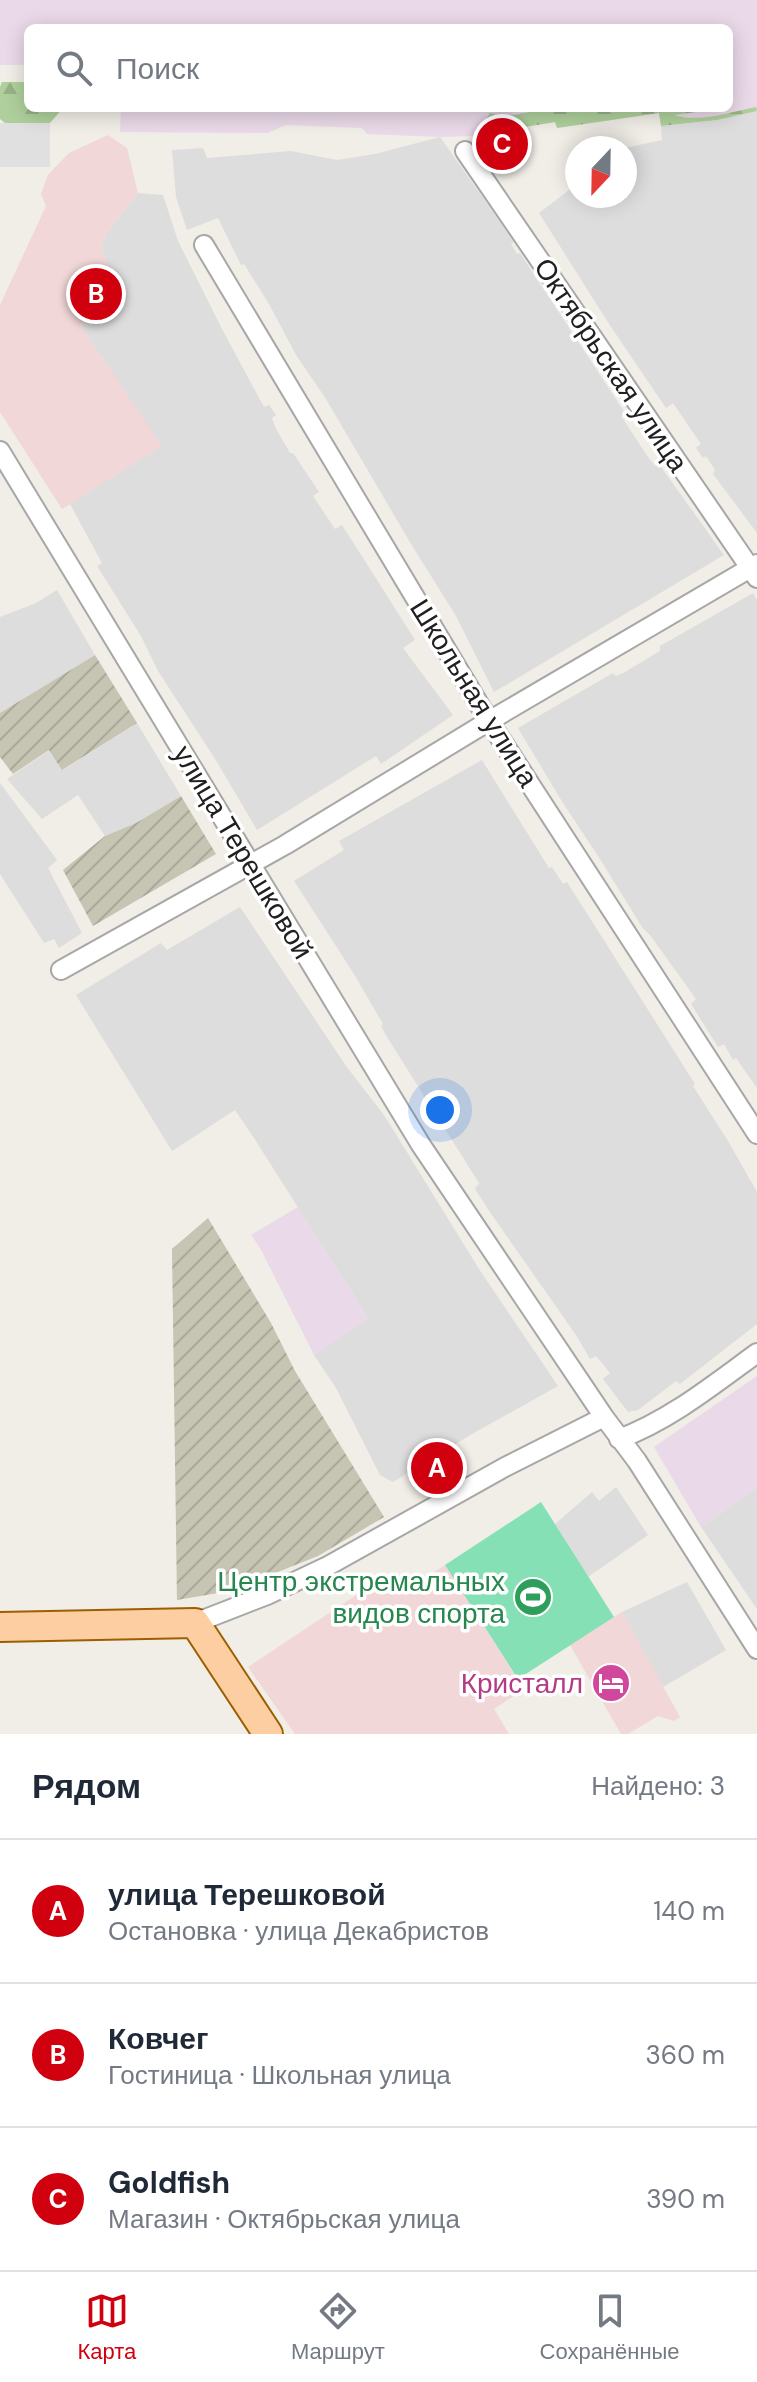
<!DOCTYPE html>
<html lang="ru">
<head>
<meta charset="utf-8">
<style>
  :root { --surface:#fff; --page:#f6f6f7; --text:#1f2937; --muted:#747a83; --line:#e0e1e3; --accent:#d1000f }
  body { margin:0; font-family:"DM Sans",sans-serif; background:var(--page); color:var(--text) }
  .compass { position:absolute; left:565px; top:136px; width:72px; height:72px; border-radius:50%; background:var(--surface); box-shadow:0 4px 20px #0003; rotate:202deg }
  .you { position:absolute; left:440px; top:1110px; width:28px; height:28px; margin:-20px; border:6px solid #fff; border-radius:50%; background:#1a73e8; box-shadow:0 0 0 12px #1a73e833 }
  .badge { display:grid; place-items:center; width:52px; height:52px; border-radius:50%; background:var(--accent); color:#fff; font-size:26px; font-weight:700 }
  .pin { position:absolute; translate:-50% -50%; border:4px solid #fff; box-shadow:0 2px 8px #0006 }
  .list { margin:0; padding:0; list-style:none }
  h2 { display:flex; justify-content:space-between; align-items:center; height:104px; margin:0; padding:0 32px; font-size:34px }
  h2 small { font-size:26px; font-weight:400; color:var(--muted) }
  .list li { display:grid; grid-template-columns:52px 1fr auto; gap:24px; align-items:center; box-sizing:border-box; height:144px; padding:0 32px; border-top:2px solid var(--line) }
  .list b { display:block; font-size:30px; white-space:nowrap }
  .list p { margin:0; font-size:26px; white-space:nowrap; color:var(--muted) }
  .list em { font-size:26px; font-style:normal; color:var(--muted) }
  .icon { flex:none; width:44px; height:44px; fill:none; stroke:currentColor; stroke-width:2; stroke-linecap:round; stroke-linejoin:round }
  .map { position:relative; flex:none; width:757px; height:1734px; overflow:hidden }
  .search { position:absolute; background:var(--surface); box-shadow:0 4px 20px #0003; left:24px; right:24px; top:24px; height:88px; display:flex; align-items:center; gap:20px; box-sizing:border-box; padding:0 28px; border-radius:12px; color:var(--muted); font-size:30px }
  .sheet { height:536px; background:var(--surface) }
  nav { display:flex; justify-content:space-around; align-items:center; box-sizing:border-box; height:112px; border-top:2px solid var(--line); background:var(--surface); font-size:22px; color:var(--muted) }
  nav a { display:grid; justify-items:center; gap:4px }
  nav .on { color:var(--accent) }
  .map>svg:first-child { display:block }
</style>
</head>
<body>
<div class="map">
<svg width="757" height="1734" viewBox="0 0 757 1734">
  <defs>
    <pattern id="construction-furrows" width="10" height="10" patternUnits="userSpaceOnUse" patternTransform="scale(2)"><rect width="10" height="10" fill="#c6c4b2"/><path d="M-1 1l2-2M0 10L10 0M9 11l2-2" fill="none" stroke="#aaa899"/></pattern>
    <pattern id="forest-firs" width="22" height="20" patternUnits="userSpaceOnUse" patternTransform="scale(2)"><rect width="22" height="20" fill="#afd09c"/><path d="M5 1l3.5 6h-7zM16 11l3.5 6h-7z" fill="#96b286"/></pattern>
  </defs>
  <rect width="100%" height="100%" fill="#f1ede7"/>
  <path fill="#dedddd" d="M 757,111 L 757,533 L 713,474 L 715,470 L 706,456 L 703,458 L 696,448 L 701,444 L 673,403 L 666,408 L 611,327 L 539,213 L 577,184 L 577,196 L 625,196 L 625,148 L 662,140 L 661,126 L 717,120 Z
    M 440,137 L 514,242 L 511,244 L 517,254 L 520,253 L 625,413 L 621,416 L 648,457 L 655,466 L 659,464 L 724,555 L 494,692 L 456,616 L 411,544 L 326,399 L 296,355 L 269,304 L 244,264 L 241,265 L 218,218 L 187,230 L 176,197 L 172,150 L 203,148 L 207,158 L 291,151 L 337,160 L 375,154 Z
    M 138,193 L 163,195 L 178,241 L 222,329 L 264,407 L 269,405 L 276,415 L 272,418 L 275,427 L 290,453 L 293,453 L 319,492 L 313,496 L 335,529 L 342,525 L 379,583 L 415,640 L 403,648 L 453,715 L 381,764 L 376,756 L 257,830 L 217,762 L 158,671 L 141,636 L 97,566 L 102,563 L 70,504 L 161,446 L 81,326 L 127,294 L 108,266 L 101,246 L 108,231 Z
    M 57,590 L 95,655 L 0,713 L 0,617 L 36,603 Z
    M 753,593 L 757,600 L 757,1088 L 736,1058 L 733,1060 L 724,1044 L 718,1047 L 691,1004 L 696,999 L 650,935 L 642,927 L 600,859 L 563,803 L 518,728 L 613,673 L 616,676 L 625,672 L 660,651 L 660,646 Z
    M 137,723 L 181,796 L 136,823 L 105,836 L 78,795 L 42,819 L 7,779 L 50,750 L 63,770 Z
    M 482,760 L 549,868 L 552,867 L 563,884 L 567,882 L 695,1084 L 693,1086 L 728,1141 L 757,1192 L 757,1324 L 680,1384 L 676,1381 L 638,1410 L 628,1412 L 603,1379 L 610,1373 L 596,1356 L 590,1359 L 576,1335 L 494,1218 L 475,1189 L 479,1183 L 387,1037 L 381,1026 L 383,1024 L 354,974 L 294,881 L 344,850 L 339,841 Z
    M 0,783 L 57,860 L 48,868 L 82,933 L 59,948 L 54,939 L 44,943 L 0,874 Z
    M 240,907 L 346,1066 L 384,1115 L 479,1269 L 558,1386 L 472,1434 L 393,1482 L 380,1475 L 336,1388 L 314,1355 L 368,1318 L 254,1138 L 235,1110 L 172,1151 L 76,995 L 161,943 L 167,950 Z
    M 616,1487 L 648,1535 L 588,1577 L 555,1524 L 592,1492 L 599,1501 Z
    M 757,1488 L 757,1609 L 701,1527 Z
    M 687,1582 L 726,1650 L 663,1687 L 622,1612 Z"/>
  <path fill="#f1d7d7" d="M 108,135 L 127,148 L 138,193 L 108,231 L 101,246 L 108,266 L 127,294 L 81,326 L 162,446 L 62,509 L 0,412 L 0,305 L 46,206 L 41,194 L 48,175 L 69,153 Z
    M 445,1565 L 524,1689 L 494,1709 L 509,1734 L 295,1734 L 248,1667 L 391,1572 L 405,1591 Z
    M 622,1612 L 680,1717 L 674,1721 L 658,1716 L 628,1734 L 621,1734 L 570,1645 Z"/>
  <path fill="#ead9e8" d="M 0,0 L 757,0 L 757,111 L 717,120 L 661,126 L 659,113 L 557,128 L 555,122 L 472,136 L 440,137 L 367,134 L 362,128 L 286,125 L 267,133 L 120,132 L 121,108 L 729,108 L 729,28 L 28,28 L 28,65 L 0,65 Z
    M 298,1207 L 368,1318 L 314,1355 L 260,1248 L 251,1235 Z
    M 757,1376 L 757,1488 L 701,1527 L 654,1447 Z"/>
  <path fill="url(#construction-furrows)" d="M 95,655 L 137,723 L 62,770 L 49,750 L 13,774 L 0,757 L 0,713 Z
    M 181,796 L 216,854 L 93,926 L 63,870 L 105,836 L 136,823 Z
    M 208,1218 L 271,1323 L 295,1371 L 384,1517 L 318,1556 L 230,1591 L 177,1600 L 172,1249 Z"/>
  <path fill="url(#forest-firs)" d="M 2,82 L 28,82 L 28,108 L 63,108 L 50,123 L 5,123 L 0,119 L 0,87 Z
    M 756,107 L 757,111 L 717,120 L 661,126 L 659,113 L 557,128 L 555,122 L 489,133 L 483,125 L 490,113 L 504,117 L 549,108 L 725,108 L 674,115 C 699,123 731,112 756,107 Z"/>
  <path fill="#85e0b6" d="M 541,1502 L 614,1617 L 518,1679 L 445,1565 Z"/>
  <path fill="#e0e0e0" d="M 0,123 L 50,123 L 50,167 L 0,167 Z"/>
  <g fill="none" stroke-linecap="round" stroke-linejoin="round">
    <defs>
      <path id="minor" d="M 465,151 L 757,578
        M 204,245 L 489,721 L 757,1134
        M 0,451 L 421,1145 L 604,1417 L 637,1461 L 757,1649
        M 61,970 L 285,845 L 489,721 L 757,564
        M 619,1439 C 670,1420 713,1385 757,1353
        M 195,1623 L 267,1595 L 326,1567 L 505,1467 L 604,1417"/>
      <path id="primary" d="M 0,1627 L 195,1623 L 268,1734"/>
    </defs>
    <use href="#minor" stroke="#a7a7a7" stroke-width="22"/>
    <use href="#primary" stroke="#9d5e00" stroke-width="32"/>
    <use href="#minor" stroke="#fff" stroke-width="18"/>
    <use href="#primary" stroke="#fccea1" stroke-width="28"/>
  </g>
  <defs>
    <symbol id="stadium-disc" viewBox="-11 -11 22 22"><circle r="9.5" fill="#2e9e5b" stroke="#fff"/><path d="M0-5a6.5 5 0 1 0 0 10a6.5 5 0 1 0 0-10ZM-3.5-1.8h7v3.6h-7Z" fill="#fff"/></symbol>
    <symbol id="hotel-disc" viewBox="-11 -11 22 22"><circle r="9.5" fill="#d1479c" stroke="#fff"/><path d="M-6-4.5h1.5V1H6V5H4.5V3h-9V5H-6ZM-4 0a1.8 1.8 0 1 1 3.6 0ZM.5 0V-2.5h3Q6-2.5 6 0Z" fill="#fff"/></symbol>
  </defs>
  <g fill-rule="evenodd">
    <use href="#stadium-disc" x="511" y="1575" width="44" height="44"/>
    <use href="#hotel-disc" x="589" y="1661" width="44" height="44"/>
  </g>
  <g text-anchor="middle" dominant-baseline="central" stroke-width="7" stroke-linejoin="round" paint-order="stroke">
    <g font-size="28" fill="#202020" stroke="#fff">
      <text transform="translate(611 365) rotate(56)">Октябрьская улица</text>
      <text transform="translate(474 693) rotate(58)">Школьная улица</text>
      <text transform="translate(243 852) rotate(59)">улица Терешковой</text>
    </g>
    <g font-size="28" fill="#27864d" stroke="#fff" text-anchor="end">
      <text x="505" y="1581">Центр экстремальных<tspan x="505" dy="32">видов спорта</tspan></text>
    </g>
    <g font-size="28" fill="#b23c85" stroke="#fff" text-anchor="end">
      <text x="583" y="1683">Кристалл</text>
    </g>
  </g>
</svg>
<svg class="compass" viewBox="-18 -18 36 36"><path d="M0-13l5 13h-10z" fill="#e53935"/><path d="M0 13l5-13h-10z" fill="#747a83"/></svg>
<div class="you"></div>
<div class="pin badge" style="left:437px;top:1468px">A</div>
<div class="pin badge" style="left:96px;top:294px">B</div>
<div class="pin badge" style="left:502px;top:144px">C</div>
<div class="search"><svg class="icon" aria-label="search" viewBox="0 0 24 24"><circle cx="10" cy="10" r="6"/><path d="M15 15l6 6"/></svg>Поиск</div>
</div>
<section class="sheet">
<h2>Рядом<small>Найдено: 3</small></h2>
<ul class="list">
<li><span class="badge">A</span><div><b>улица Терешковой</b><p>Остановка · улица Декабристов</p></div><em>140 m</em></li>
<li><span class="badge">B</span><div><b>Ковчег</b><p>Гостиница · Школьная улица</p></div><em>360 m</em></li>
<li><span class="badge">C</span><div><b>Goldfish</b><p>Магазин · Октябрьская улица</p></div><em>390 m</em></li>
</ul>
</section>
<nav>
<a class="on"><svg class="icon" aria-label="map" viewBox="0 0 24 24"><path d="M3 6l6-2 6 2 6-2v14l-6 2-6-2-6 2zM9 4v14M15 6v14"/></svg>Карта</a>
<a><svg class="icon" aria-label="directions" viewBox="0 0 24 24"><path d="M12 3l9 9-9 9-9-9zM9 14v-3h6M13 9l2 2-2 2"/></svg>Маршрут</a>
<a><svg class="icon" aria-label="saved" viewBox="0 0 24 24"><path d="M7 4h10v16l-5-4-5 4z"/></svg>Сохранённые</a>
</nav>
</body>
</html>
